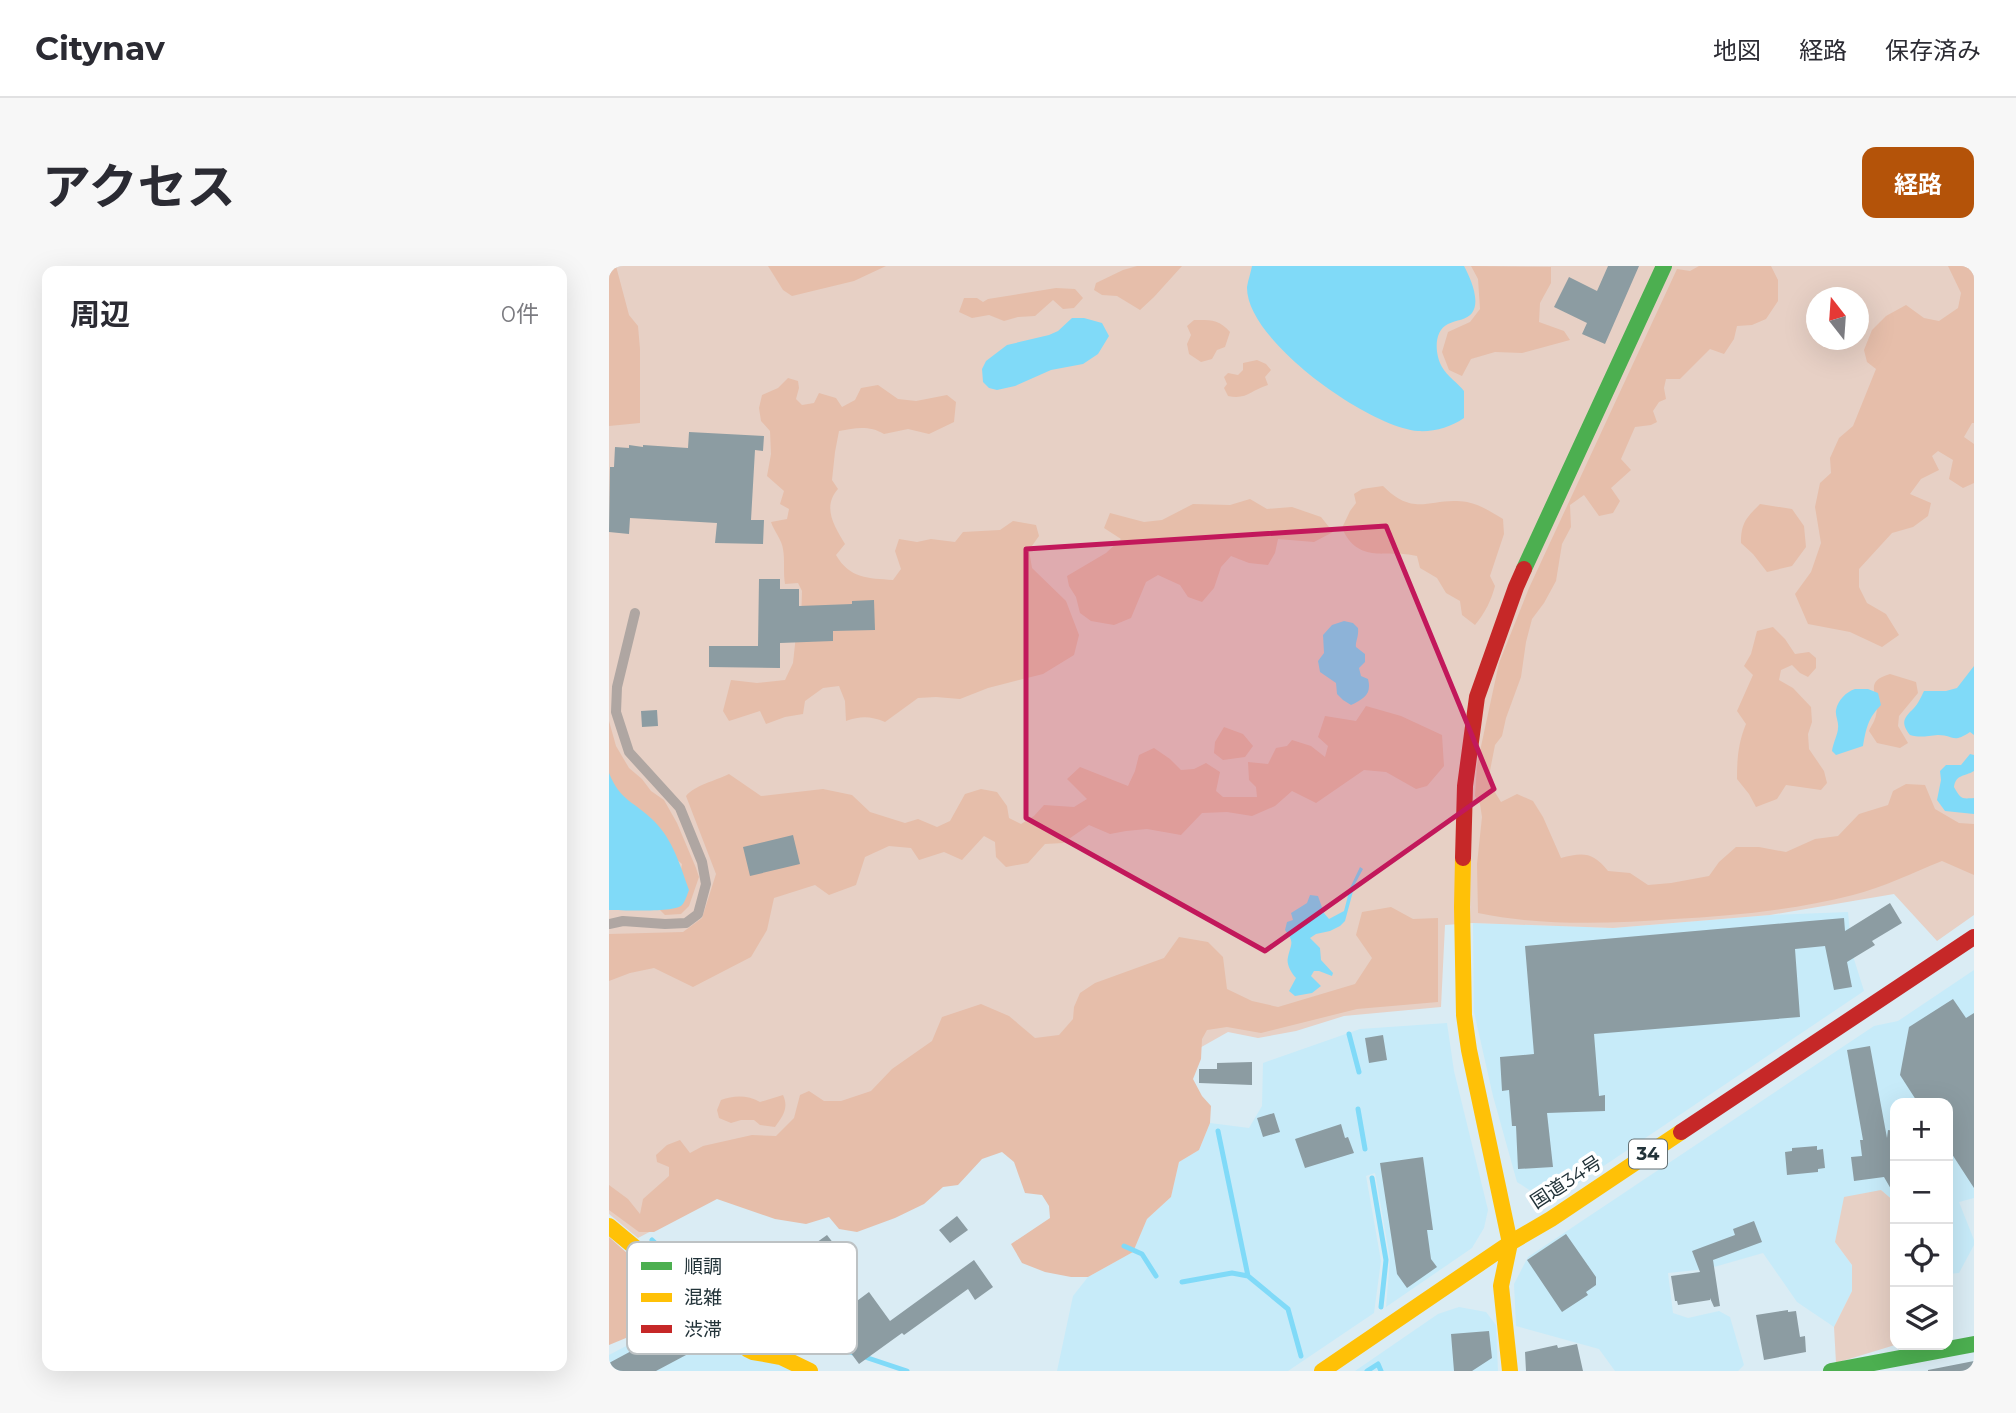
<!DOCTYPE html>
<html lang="ja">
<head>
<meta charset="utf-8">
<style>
  :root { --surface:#fff; --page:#f7f7f7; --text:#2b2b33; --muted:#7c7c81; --line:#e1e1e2; --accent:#b45309 }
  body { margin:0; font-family:Montserrat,"Noto Sans JP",sans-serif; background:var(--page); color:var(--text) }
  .controls { position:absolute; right:21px; bottom:21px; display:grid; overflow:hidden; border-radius:14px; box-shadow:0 7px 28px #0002 }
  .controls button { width:63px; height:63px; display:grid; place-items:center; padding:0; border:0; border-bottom:2px solid var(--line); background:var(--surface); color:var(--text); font:35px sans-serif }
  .compass { position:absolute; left:1197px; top:21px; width:63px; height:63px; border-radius:50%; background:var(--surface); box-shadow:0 7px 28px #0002; rotate:343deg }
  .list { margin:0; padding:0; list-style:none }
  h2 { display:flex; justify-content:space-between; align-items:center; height:91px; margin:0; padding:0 28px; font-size:30px }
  h2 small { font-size:23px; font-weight:400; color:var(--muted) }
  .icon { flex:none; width:38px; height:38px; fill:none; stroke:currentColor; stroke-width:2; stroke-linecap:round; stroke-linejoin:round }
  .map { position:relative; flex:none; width:1365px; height:1105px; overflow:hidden; border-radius:14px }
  header { display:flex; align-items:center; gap:42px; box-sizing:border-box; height:98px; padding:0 35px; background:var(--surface); border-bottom:2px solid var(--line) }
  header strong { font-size:33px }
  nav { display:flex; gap:38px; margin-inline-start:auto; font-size:24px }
  .intro { display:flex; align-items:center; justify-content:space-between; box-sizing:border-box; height:168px; padding:0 42px }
  h1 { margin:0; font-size:49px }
  .button { padding:18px 32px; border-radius:14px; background:var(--accent); color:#fff; font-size:24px; font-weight:700 }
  main { display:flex; gap:42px; padding:0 42px }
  aside { flex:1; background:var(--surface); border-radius:14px; box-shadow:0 7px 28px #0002 }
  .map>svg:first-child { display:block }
</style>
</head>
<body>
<header>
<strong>Citynav</strong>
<nav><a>地図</a><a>経路</a><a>保存済み</a></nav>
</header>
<div class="intro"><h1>アクセス</h1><a class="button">経路</a></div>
<main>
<aside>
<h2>周辺<small>0件</small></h2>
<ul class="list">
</ul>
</aside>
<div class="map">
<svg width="1365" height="1105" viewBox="0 0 1365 1105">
  <rect width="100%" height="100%" fill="#daecf4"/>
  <path fill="#c7ebf9" d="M 1239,646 L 1243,687 L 1255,725 L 950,930 L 931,931 L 908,916 L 884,830 L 865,746 L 864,657 L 1004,662 L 1161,649 Z
    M 1365,704 L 1365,932 L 1350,936 L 1365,974 L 1365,979 L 1350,1007 L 1339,1008 L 1339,837 L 1286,837 L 1286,936 L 1272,924 L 1226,976 L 1243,999 L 1243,1025 L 1225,1061 L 1188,1036 L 1154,987 L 1098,1003 L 1059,1007 L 1064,1047 L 1079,1052 L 1110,1045 L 1121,1051 L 1135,1099 L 1129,1105 L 1006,1105 L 990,1083 L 907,1060 L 905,1018 L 919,991 L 1265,760 L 1289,755 Z
    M 838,757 L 845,805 L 879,944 L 875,962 L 863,982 L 777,1041 L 781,993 L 766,907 L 757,910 L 772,995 L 765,1047 L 679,1105 L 448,1105 L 464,1030 L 479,1011 L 524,986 L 538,953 L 562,931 L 570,896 L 590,884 L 601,857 L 640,862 L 653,840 L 654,797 L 751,763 Z
    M 850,1041 L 877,1046 L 887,1059 L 889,1105 L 746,1105 L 829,1048 Z
    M 88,1043 L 185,1105 L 0,1105 L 0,1089 Z"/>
  <path fill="#e7d0c5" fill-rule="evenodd" d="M 0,0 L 1365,0 L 1365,649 L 1328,675 L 1285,628 L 1161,649 L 1004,662 L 864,657 L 836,659 L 832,741 L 735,750 L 687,765 L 649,772 L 619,766 L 541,810 L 109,930 L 29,972 L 0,948 ZM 1208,32 L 1250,32 L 1250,74 L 1208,74 Z
    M 1272,924 L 1286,936 L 1286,1079 L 1227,1097 L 1225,1061 L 1243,1025 L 1243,999 L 1226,976 L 1235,931 Z"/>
  <path fill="#e6beaa" d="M 0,0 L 7,0 L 20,49 L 29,60 L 31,83 L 31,157 L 0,160 Z
    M 159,0 L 277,0 L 245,15 L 183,30 L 174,24 Z
    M 528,0 L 573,0 L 545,31 L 531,44 L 508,30 L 493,29 L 485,24 L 487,17 L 514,4 Z
    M 862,0 L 942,1 L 942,17 L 931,37 L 930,56 L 955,65 L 961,74 L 913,87 L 886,86 L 862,93 L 853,110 L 840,104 L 833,86 L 839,66 L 861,56 L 871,43 L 869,13 Z
    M 1090,0 L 1162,0 L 1169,14 L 1169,35 L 1157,53 L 1143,59 L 1128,60 L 1125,73 L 1115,88 L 1101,83 L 1071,113 L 1057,113 L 1055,122 L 1057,133 L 1050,136 L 1044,145 L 1048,156 L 1042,159 L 1026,161 L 1012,193 L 1022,204 L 1002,222 L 1011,235 L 1004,247 L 990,250 L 975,229 L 961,239 L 962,261 L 953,278 L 947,315 L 935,337 L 923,353 L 917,376 L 912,411 L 897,452 L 893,470 L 886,479 L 879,515 L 892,536 L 908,528 L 924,535 L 934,551 L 952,592 C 974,586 984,586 999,605 L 1021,607 L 1039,619 L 1062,617 L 1100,610 L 1110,596 L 1127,581 L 1150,581 L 1177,586 L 1206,573 L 1229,570 L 1250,548 L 1279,539 L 1284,525 L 1297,518 L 1316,519 L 1326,543 L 1350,557 L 1365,558 L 1365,609 L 1333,595 C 1303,607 1275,621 1244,629 C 1185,644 1125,650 1065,653 C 1001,658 931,660 869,647 L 868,598 L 873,551 L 871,538 L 866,530 L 868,499 L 890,397 L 920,322 L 1068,3 L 1081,5 Z
    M 1339,0 L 1365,0 L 1365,157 L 1363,157 L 1355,171 L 1365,178 L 1365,217 L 1354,222 L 1340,213 L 1344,194 L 1329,185 L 1323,190 L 1330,204 L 1312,213 L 1301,228 L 1322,237 L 1319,250 L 1304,261 L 1283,267 L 1250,303 L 1250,321 L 1258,337 L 1277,348 L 1290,369 L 1273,381 L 1241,366 L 1199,358 L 1186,328 L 1202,306 L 1212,277 L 1206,241 L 1211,217 L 1222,207 L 1221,192 L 1230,172 L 1244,160 L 1267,103 L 1258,96 L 1255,84 L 1263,64 L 1277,50 L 1297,39 L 1315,52 L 1330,55 L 1349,42 L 1352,27 Z
    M 447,22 L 466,23 L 474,32 L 465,42 L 454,43 L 444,34 L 426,50 L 409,51 L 395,55 L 380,49 L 363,52 L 350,46 L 355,32 L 368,32 L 374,36 L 379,33 Z
    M 585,54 C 601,54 610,53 621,66 L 616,81 L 608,84 L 603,93 L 592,96 L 580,88 L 578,78 L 582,69 L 578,60 Z
    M 648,94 L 657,98 L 662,104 L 656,111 L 659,119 C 642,124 638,134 619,130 L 615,122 L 618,118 L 615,111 L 619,107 L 629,109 L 634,104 L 634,97 Z
    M 179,112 L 189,115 L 190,122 L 187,133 L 193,139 L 205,137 L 210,127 L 227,132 L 233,141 L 246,134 L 252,122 L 269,119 L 289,133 L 307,135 L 338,129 L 347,136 L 345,156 L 320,168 L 299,163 L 275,168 C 260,159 246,162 230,165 L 226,186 L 223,214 L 229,223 C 213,241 225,260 236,278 L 227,289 C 241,313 259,312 284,314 L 292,303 L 286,285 L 290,273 L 308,276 L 322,273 L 346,276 L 354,266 L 391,264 L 404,255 L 427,259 L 430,270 L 420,284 L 423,302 L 457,335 L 470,369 L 465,389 L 434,408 L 379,422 L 351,433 L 327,431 L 309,432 L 276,456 C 261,450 252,450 237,455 L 236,435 L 230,420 L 214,422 L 196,435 L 194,448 L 176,451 L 157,458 L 151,445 L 120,455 L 114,445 L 122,414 L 148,417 L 176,414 L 184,397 L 188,360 L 192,357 L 193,325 L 189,317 L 176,318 C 174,306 176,294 174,283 C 173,274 165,265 162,256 L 178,253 L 180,243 L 171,238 L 175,225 L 158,210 L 162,188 L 161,165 L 152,155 L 150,142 L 153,129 L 169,122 Z
    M 774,220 C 807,253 821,230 858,236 C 872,239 882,246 894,253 L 895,268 L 881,310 L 886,320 C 882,335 876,347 866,359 L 853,349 L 851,335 L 837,327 L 828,312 L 811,302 L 808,290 C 779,283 749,299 733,262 L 741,245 L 747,237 L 745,228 L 753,223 Z
    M 641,233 L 658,243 L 683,241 L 712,251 L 724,266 L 705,276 L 669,273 L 666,287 L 659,299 L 640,297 L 622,290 L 612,301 L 605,322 L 593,336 L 579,331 L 571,319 L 549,309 L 537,316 L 522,352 L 505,359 L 482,355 L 471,347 L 467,331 L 460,320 L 458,310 L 497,287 L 512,273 L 495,262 L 501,247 L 535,256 L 553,254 L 584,238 L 621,239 Z
    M 1151,238 L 1183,243 L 1195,260 L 1197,281 L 1183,300 L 1158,306 L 1144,288 L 1132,277 C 1132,257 1137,252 1151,238 Z
    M 1164,361 L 1176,373 L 1186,388 L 1200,386 L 1207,392 L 1207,402 L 1199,411 L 1191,407 L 1183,399 L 1172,404 L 1170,414 L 1184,422 L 1202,441 L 1203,456 L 1199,468 L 1200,483 L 1215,505 L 1218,517 L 1212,524 L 1177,519 L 1168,533 L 1147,541 L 1140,528 L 1128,513 C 1128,494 1129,477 1137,458 L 1128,445 L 1144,409 L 1135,400 L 1142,388 L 1148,365 Z
    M 1281,408 L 1307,416 L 1309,427 L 1290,450 L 1289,460 L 1299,477 L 1291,482 L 1268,477 L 1260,465 C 1262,460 1266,455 1267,449 C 1272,430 1252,416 1281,408 Z
    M 757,440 L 792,450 L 833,469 L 835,500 L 818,520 L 807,523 L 777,506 L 755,504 L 707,537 L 683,525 L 666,540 L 643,550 L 618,546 L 593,547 L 572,569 L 538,563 L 517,565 L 501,568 L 480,559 L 454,577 L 436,578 L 419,597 L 397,601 L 387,591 L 386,576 L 375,570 L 353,594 L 335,586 L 310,594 L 302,582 L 280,580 L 256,591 L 247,619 L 220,629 L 206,619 L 165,632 L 158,664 L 142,691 L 84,721 L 45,702 L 21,707 L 0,715 L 0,668 L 74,666 L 93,652 L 107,608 L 77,530 C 86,519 106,515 120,508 L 152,530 L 214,523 L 243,529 L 261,546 L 296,557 L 309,553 L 328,561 L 341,555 L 356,528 L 372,523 L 388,526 L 398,540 L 400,552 L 412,558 L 425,550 L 435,539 L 465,541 L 478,533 L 458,513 L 471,501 L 519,520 L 526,505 L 530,489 L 545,482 L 561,493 L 572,504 L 585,503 L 597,497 L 611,506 L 607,525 L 614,531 L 648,531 L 647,521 L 640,514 L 639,496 L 659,498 L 667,482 L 678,480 L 683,474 L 702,480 L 716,491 L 719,480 L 709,471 L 716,450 L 747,455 Z
    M 0,455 L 7,480 L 20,502 L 33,513 L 42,525 L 55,534 L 68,557 L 87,602 L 90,611 L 80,640 L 72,648 L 56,649 L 45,638 L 70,617 L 73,598 L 54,582 L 0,565 Z
    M 615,461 L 634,468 L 644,480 L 636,491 L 614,494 L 605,487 L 606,476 Z
    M 782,641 L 804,653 L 829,652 L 829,736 L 748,743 L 652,767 L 618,761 L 598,764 L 593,773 L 592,793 L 584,813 L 593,830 L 602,840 L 601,857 L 590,884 L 570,896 L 562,931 L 538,953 L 524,986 L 479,1011 L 462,1011 L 436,1006 L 413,997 L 402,978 L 441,952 L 440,940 L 433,929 L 416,927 L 405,896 L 393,886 L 373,893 L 349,919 L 334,921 L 315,938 L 286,952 L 248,966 L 230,963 L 220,951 L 197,958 L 166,953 L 108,933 L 45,966 L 30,966 L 0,944 L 0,919 L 19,933 L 31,948 L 34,933 L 60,910 L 60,901 L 48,896 L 47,889 L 58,879 L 71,874 L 81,887 L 94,880 L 143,869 L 167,870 L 185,852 L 191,829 L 200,825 L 215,835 L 232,835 L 262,825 L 283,803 L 323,775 L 333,751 L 372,738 L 400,750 L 426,772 L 450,769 L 464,753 L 465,741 L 471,727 L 486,717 L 555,692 L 570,671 L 599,676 L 614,691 L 618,723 L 643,735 L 669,741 L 746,718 L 763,692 L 747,669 L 753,646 Z
    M 174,829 C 180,842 174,850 166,861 L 151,859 L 145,854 L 132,854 L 122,857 L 110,852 L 108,844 L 112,834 C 125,829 139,829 151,836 Z
    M 0,971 L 72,1035 L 70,1050 L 0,1079 Z"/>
  <path fill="#80daf8" d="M 643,0 L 855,0 C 861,11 872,35 863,47 C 858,54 847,54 839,58 C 824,65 826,89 833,101 C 838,110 849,117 855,125 L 855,152 C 842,161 825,166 809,165 C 760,161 637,75 638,21 C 639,14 642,6 643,0 Z
    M 463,52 L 475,52 L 493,57 L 500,70 L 489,88 L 474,98 L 442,104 L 406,120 L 388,124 L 380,122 L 374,116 L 373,103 L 377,95 L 398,79 L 440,69 L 449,65 Z
    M 735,355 L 744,357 L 749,362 C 750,371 746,376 747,381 L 756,388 L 756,396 L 750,402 L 752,410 L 759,413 C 763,428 755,433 742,439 L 734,434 L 728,428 L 727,417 L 711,406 L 709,395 L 715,387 L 714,369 L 723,359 Z
    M 1365,400 L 1365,469 L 1361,466 C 1343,478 1345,469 1329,469 C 1318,470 1311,472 1301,469 C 1291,456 1295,452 1305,442 C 1309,438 1312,431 1315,425 L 1337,425 L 1348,422 Z
    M 1246,423 L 1259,423 L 1269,427 L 1272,439 C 1259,452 1257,463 1254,480 L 1227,489 L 1223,485 C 1224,477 1229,468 1229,462 C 1230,456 1226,450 1227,444 C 1229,434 1237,426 1246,423 Z
    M 1361,488 L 1365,489 L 1365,505 C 1355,511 1347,508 1345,521 C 1352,533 1352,533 1365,532 L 1365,548 L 1336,545 L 1328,534 L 1332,514 L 1331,505 L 1337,499 L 1352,499 Z
    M 0,507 C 11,535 26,536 45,555 C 64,574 71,599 80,624 C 78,629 76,636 73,639 C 66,647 12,644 0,644 Z
    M 751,601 L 754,603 L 746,618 L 736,655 L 731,660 L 721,665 L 707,668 L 701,672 L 711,682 L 712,694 L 724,707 L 723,710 L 710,705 L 705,705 L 702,710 L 712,720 L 703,727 L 686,730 L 680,725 L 687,712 C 682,707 677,698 679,691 C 682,677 686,677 676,664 L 678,656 L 684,654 L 682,647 L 698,637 L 701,629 L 709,630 L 715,647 L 720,653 L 735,645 L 741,622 Z"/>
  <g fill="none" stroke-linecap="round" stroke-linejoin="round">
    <path stroke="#80daf8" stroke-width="5" d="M 740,768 L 750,806
      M 749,843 L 756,883
      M 609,865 L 639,1010
      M 763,912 L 777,994 L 772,1041
      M 43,974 L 79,1008
      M 515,980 L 533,988 L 547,1010
      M 573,1016 L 623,1007 L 639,1010 L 679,1043 L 692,1090
      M 186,1084 L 241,1086 L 298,1105
      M 758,1105 L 769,1098 L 772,1105"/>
  </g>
  <path fill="#8c9ca2" d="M 999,0 L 1030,0 L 996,78 L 973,68 L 978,57 L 945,41 L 960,11 L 988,25 Z
    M 80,166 L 155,170 L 154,185 L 146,184 L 142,254 L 155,254 L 154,278 L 106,277 L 108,257 L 21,252 L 20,268 L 0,266 L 1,201 L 5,201 L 6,181 L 20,182 L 20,179 L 34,181 L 34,179 L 79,182 Z
    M 150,313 L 171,313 L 171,323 L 190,323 L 190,340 L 243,338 L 243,335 L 265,334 L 266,364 L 224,365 L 224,375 L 171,377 L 171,402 L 100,401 L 100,380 L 149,380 Z
    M 48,444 L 49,460 L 33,461 L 32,445 Z
    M 184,569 L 191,598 L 141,610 L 134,581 Z
    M 1281,637 L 1293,657 L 1263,675 L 1266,679 L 1238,696 L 1243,721 L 1225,724 L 1216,680 L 1186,683 L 1191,751 L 985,768 L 990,830 L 996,829 L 996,845 L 938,847 L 944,901 L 909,903 L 907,860 L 903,860 L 900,824 L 893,825 L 891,791 L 925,788 L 916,680 L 1235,652 L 1236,665 Z
    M 1344,733 L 1357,752 L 1365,747 L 1365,922 L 1339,882 L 1339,837 L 1309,837 L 1291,809 L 1300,761 Z
    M 774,769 L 778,794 L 760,797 L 756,772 Z
    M 1261,780 L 1278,872 L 1279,864 L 1286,865 L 1286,930 L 1275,911 L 1245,915 L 1242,891 L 1253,890 L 1251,874 L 1254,874 L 1238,784 Z
    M 643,796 L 643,819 L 590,817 L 590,803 L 608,803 L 608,797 Z
    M 665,847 L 671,866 L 654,871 L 648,852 Z
    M 732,858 L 736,872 L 739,871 L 745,887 L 696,902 L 686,873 Z
    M 1208,880 L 1208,884 L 1214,883 L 1216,902 L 1209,903 L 1209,906 L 1178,909 L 1176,886 L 1183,885 L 1183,882 Z
    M 814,891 L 824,964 L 818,964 L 822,993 L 828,1001 L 798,1022 L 788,1008 L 771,897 Z
    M 348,950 L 359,964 L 341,977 L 330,964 Z
    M 1145,955 L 1153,976 L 1104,994 L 1111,1040 L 1105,1041 L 1101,1032 L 1101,1034 L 1069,1039 L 1068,1035 L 1066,1035 L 1062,1010 L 1091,1006 L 1083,985 L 1126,969 L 1124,963 Z
    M 957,968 L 987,1011 L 987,1019 L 977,1026 L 979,1029 L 953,1046 L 918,994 Z
    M 218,969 L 232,987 L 203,1008 L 190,989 Z
    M 365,994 L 384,1021 L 366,1034 L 359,1023 L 295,1069 L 293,1067 L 250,1098 L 224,1063 L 213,1071 L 200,1054 L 221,1039 L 229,1049 L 260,1026 L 281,1055 Z
    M 1179,1044 L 1179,1046 L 1187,1045 L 1191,1071 L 1196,1070 L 1197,1086 L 1155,1094 L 1147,1049 Z
    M 80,1054 L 94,1080 L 47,1105 L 0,1105 L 0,1097 Z
    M 880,1065 L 883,1092 L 863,1105 L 845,1105 L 842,1068 Z
    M 968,1078 L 974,1105 L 917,1105 L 916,1086 L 948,1079 L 949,1082 Z
    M 1365,1095 L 1365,1105 L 1319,1105 L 1319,1104 Z"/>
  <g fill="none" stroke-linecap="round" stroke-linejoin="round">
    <path stroke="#afa6a2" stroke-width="10" d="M 0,658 L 14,655 L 56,658 L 77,657 L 89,648 L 97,618 L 93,596 L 71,542 L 20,486 L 7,446 L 8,421 L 26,347"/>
    <path stroke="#4caf50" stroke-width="16" d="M 915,303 L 1055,0
      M 1222,1105 L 1365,1078"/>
    <path stroke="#ffc107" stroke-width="16" d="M 854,592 L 853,641 L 855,749 L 860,784 L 901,977 L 892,1020 L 901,1105
      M 0,960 L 121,1060 L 138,1083 L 144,1086 L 172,1091 L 201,1105
      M 713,1105 L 901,977 L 942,953 L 1072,866"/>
    <path stroke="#c62828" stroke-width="16" d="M 854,592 L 856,520 L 868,431 L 907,321 L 915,303
      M 1072,866 L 1365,671"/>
  </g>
  <path fill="#c2185b" fill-opacity="0.2" stroke="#c2185b" stroke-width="5" stroke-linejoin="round" d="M 777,260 L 885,523 L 656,685 L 417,552 L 417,283 Z"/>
  <g text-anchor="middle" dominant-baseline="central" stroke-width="7" stroke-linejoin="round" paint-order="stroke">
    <rect fill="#fff" stroke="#647074" stroke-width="2" x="1020" y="873.5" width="38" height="29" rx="5"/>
    <g font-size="18" font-weight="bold" fill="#223339">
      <text x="1039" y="888">34</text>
    </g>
    <g font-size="19" fill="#223339" stroke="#fff">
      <text transform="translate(957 916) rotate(-33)">国道34号</text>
    </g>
  </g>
  <rect x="18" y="976" width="230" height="112" rx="10" fill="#fff" stroke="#bdc2c4" stroke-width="2"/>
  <rect x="32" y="996" width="31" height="8" fill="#4caf50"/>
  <rect x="32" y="1027" width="31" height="9" fill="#ffc107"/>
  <rect x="32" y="1059" width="31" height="8" fill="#c62828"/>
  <g font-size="19" fill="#223339">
    <text x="75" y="1007">順調</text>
    <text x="75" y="1038">混雑</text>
    <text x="75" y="1070">渋滞</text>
  </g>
</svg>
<div class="controls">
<button>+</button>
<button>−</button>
<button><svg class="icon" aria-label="locate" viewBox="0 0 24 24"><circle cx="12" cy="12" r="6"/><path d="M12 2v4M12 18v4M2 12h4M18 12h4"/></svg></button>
<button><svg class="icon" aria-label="layers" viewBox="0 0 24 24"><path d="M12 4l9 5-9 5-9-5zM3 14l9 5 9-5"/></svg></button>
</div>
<svg class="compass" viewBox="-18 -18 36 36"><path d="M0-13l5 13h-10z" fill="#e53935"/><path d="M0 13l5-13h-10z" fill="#7c7c81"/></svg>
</div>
</main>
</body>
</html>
